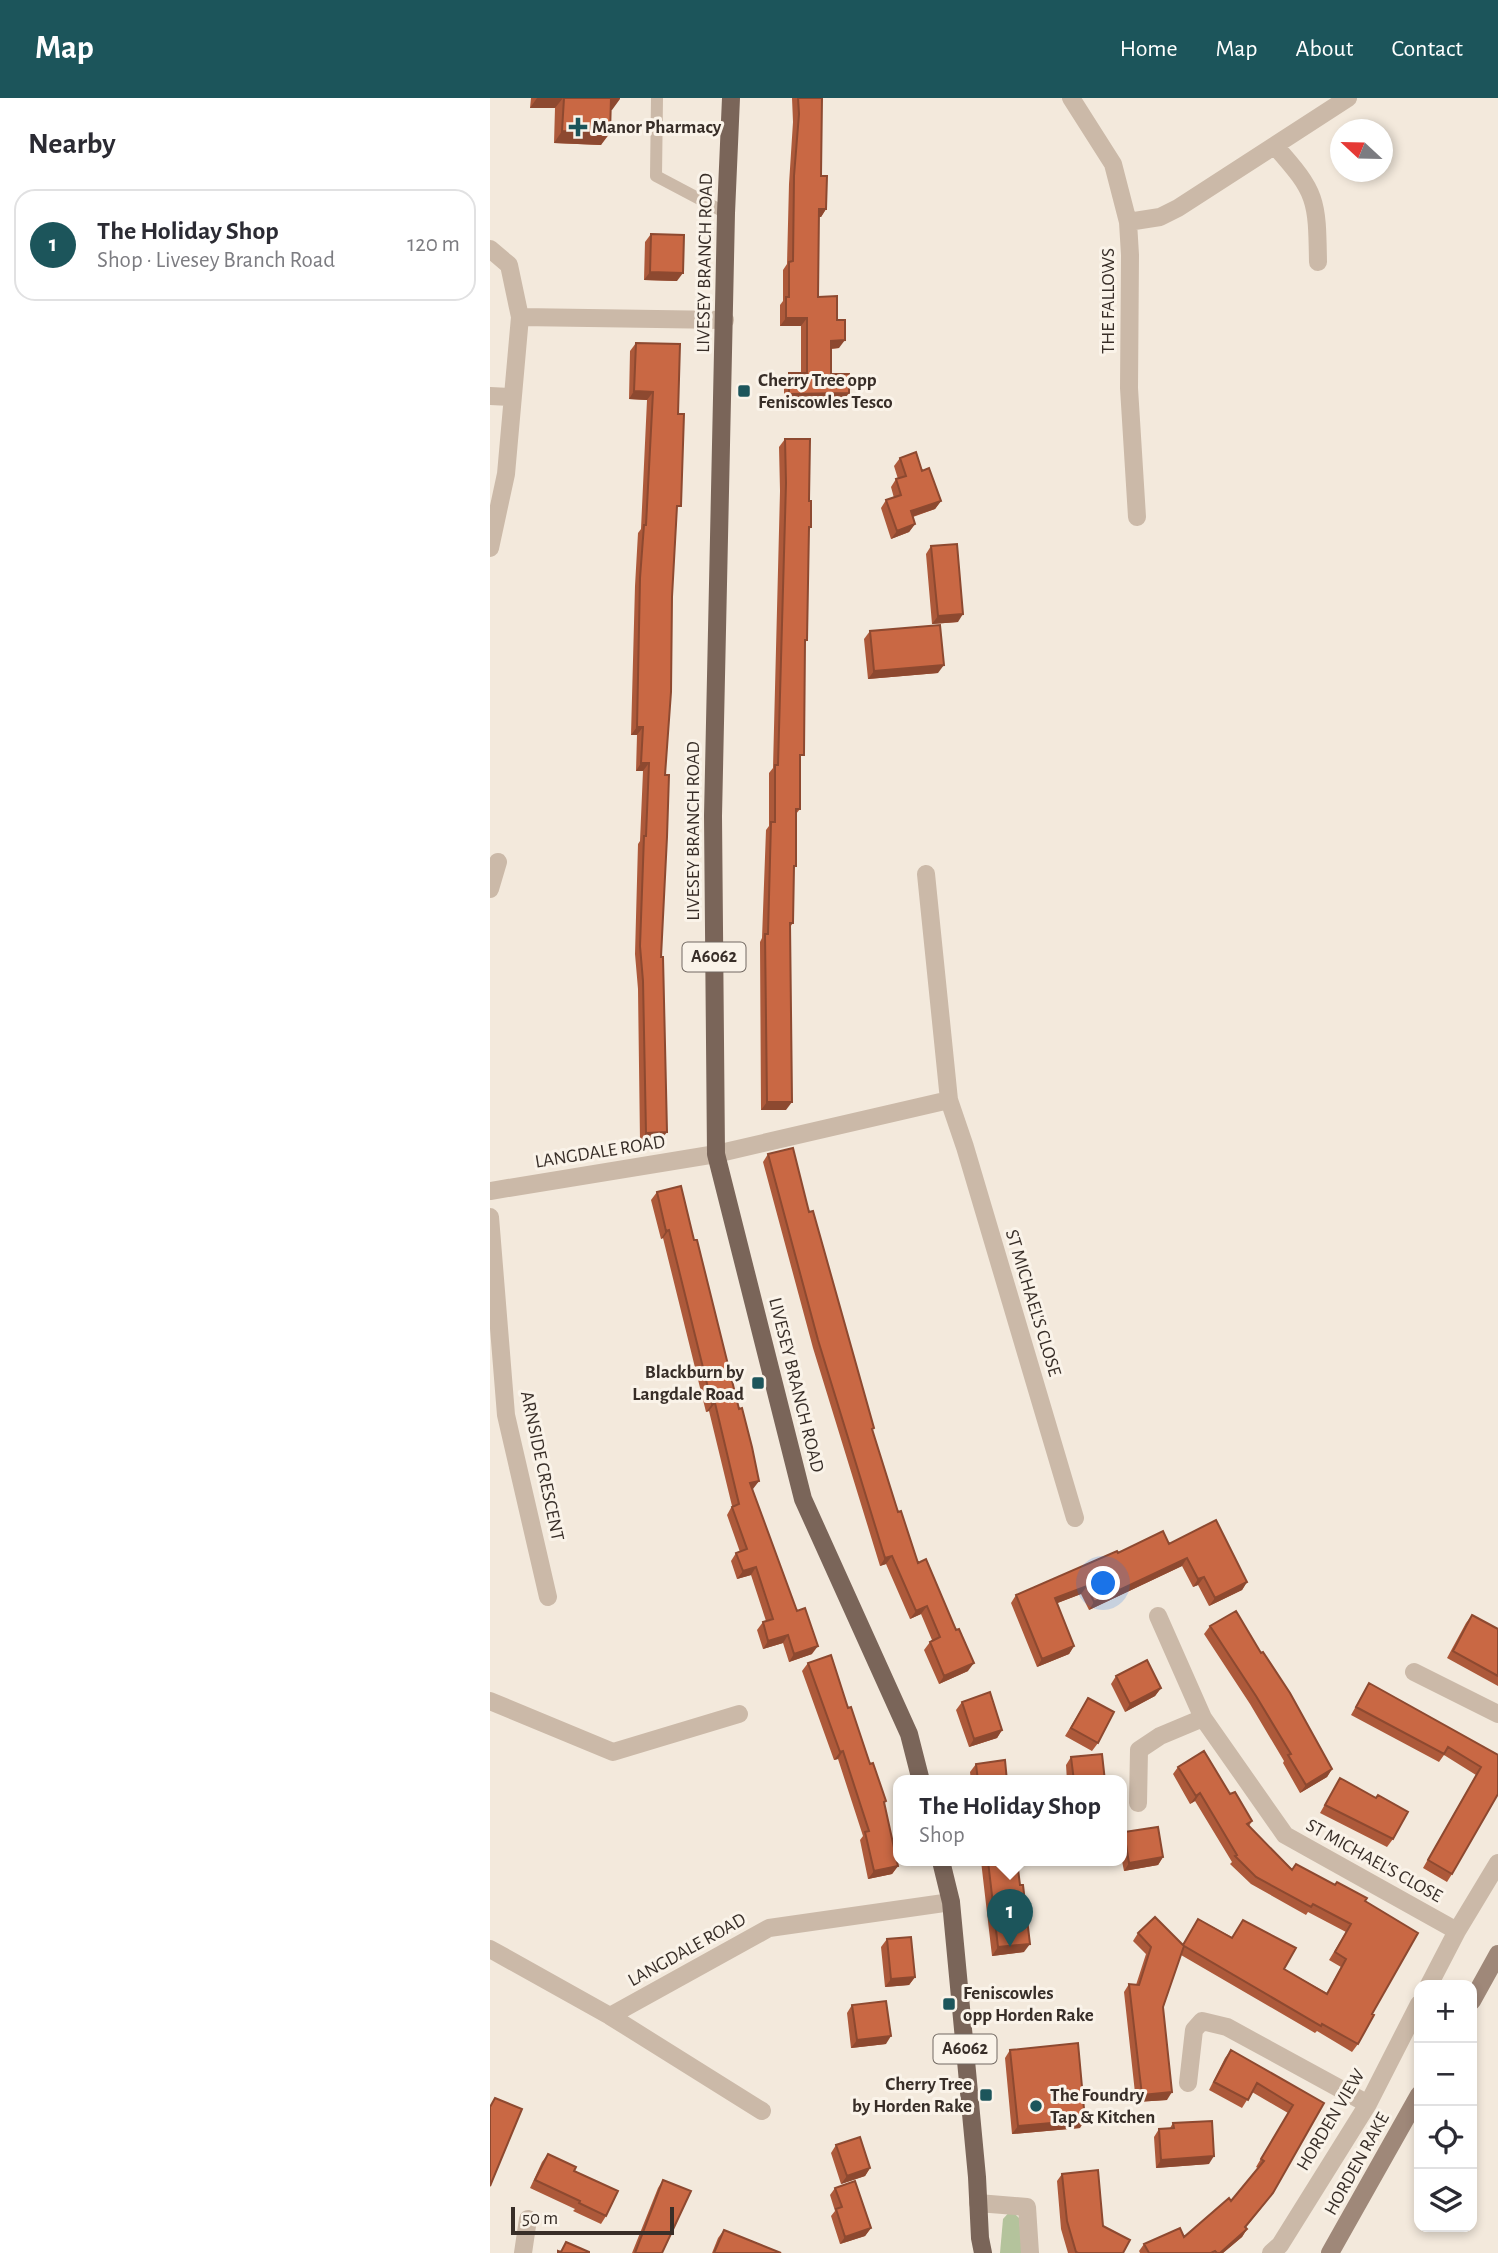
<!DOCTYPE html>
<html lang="en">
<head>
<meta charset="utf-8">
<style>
  :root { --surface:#fff; --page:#f7f7f7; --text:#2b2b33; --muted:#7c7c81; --line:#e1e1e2; --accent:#1c555b }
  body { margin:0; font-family:"Alegreya Sans",sans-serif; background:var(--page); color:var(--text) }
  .controls { position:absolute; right:21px; bottom:21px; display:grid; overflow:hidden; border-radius:14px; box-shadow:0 4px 10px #0003 }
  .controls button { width:63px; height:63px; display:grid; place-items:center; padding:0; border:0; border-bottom:2px solid var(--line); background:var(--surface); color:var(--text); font:35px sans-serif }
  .compass { position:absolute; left:840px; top:21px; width:63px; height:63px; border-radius:50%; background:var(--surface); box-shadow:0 4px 10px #0003; rotate:292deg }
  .scale { position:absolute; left:21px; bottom:18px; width:163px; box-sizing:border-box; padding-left:7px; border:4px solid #382e28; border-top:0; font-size:19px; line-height:24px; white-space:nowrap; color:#382e28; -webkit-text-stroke:5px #faf3e9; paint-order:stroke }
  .you { position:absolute; left:614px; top:1486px; width:24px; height:24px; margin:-18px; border:5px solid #fff; border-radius:50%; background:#1a73e8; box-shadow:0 0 0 10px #1a73e833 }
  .badge { display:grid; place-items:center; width:46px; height:46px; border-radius:50%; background:var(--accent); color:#fff; font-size:23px; font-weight:700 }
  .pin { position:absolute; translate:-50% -58px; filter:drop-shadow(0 2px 4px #0008) }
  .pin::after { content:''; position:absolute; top:37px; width:24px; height:21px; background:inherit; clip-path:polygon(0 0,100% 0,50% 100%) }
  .popup { position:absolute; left:403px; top:1677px; width:234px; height:91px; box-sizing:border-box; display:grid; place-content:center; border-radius:14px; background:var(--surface); filter:drop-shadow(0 2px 5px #0005); font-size:23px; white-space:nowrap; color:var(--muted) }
  .popup b { font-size:26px; color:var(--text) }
  .popup::after { content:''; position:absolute; left:50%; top:100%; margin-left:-14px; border:14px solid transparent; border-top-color:var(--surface) }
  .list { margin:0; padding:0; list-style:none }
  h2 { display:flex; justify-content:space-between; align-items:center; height:91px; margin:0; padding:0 28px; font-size:30px }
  h2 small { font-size:23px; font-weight:400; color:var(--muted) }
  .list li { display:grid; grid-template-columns:46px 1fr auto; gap:21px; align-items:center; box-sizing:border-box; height:112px; margin:0 14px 14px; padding:0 14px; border:2px solid var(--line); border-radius:21px }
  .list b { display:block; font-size:26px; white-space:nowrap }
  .list p { margin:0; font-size:23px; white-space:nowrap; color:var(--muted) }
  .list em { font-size:23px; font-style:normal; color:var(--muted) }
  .icon { flex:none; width:38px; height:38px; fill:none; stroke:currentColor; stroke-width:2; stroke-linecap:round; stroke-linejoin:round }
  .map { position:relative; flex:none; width:1008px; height:2155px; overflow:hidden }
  header { display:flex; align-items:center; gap:42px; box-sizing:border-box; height:98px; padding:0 35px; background:var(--accent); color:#fff }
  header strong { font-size:33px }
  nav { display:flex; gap:38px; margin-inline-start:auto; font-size:24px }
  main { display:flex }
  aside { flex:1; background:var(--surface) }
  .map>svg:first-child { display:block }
</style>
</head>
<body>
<header>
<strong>Map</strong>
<nav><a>Home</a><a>Map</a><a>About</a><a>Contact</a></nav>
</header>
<main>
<aside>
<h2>Nearby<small></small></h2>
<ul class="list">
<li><span class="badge">1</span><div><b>The Holiday Shop</b><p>Shop · Livesey Branch Road</p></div><em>120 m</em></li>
</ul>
</aside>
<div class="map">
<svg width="1008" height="2155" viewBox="0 0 1008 2155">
  <rect width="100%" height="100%" fill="#f3e9dc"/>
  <path fill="#b4c39c" d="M 521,2112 L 529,2120 L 533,2155 L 510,2155 L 513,2121 Z"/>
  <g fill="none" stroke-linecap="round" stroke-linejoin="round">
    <path stroke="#cbb9a8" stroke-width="12" d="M 167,0 L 166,78 L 236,115"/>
    <path stroke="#cbb9a8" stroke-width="18" d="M 581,0 L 623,66 L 638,124 L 640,157 L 639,290 L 647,419
      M 785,48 C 827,95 827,101 828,164
      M 638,124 L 670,119 L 688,110 L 858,0
      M 0,151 L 19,167 L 30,219 L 16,376 L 0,450
      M 30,219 L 235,222
      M 0,298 L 22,299
      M 436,776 L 459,1002 L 475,1049 L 585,1420
      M 0,791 L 8,764
      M 0,1093 L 226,1056 L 459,1002
      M 0,1119 L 16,1317 L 58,1499
      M 668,1518 L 713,1620 L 795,1737 L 967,1833
      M 924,1574 L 1008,1616
      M 0,1603 L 123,1654 L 249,1616
      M 648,1705 L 649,1652 L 670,1638 L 713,1620
      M 0,1851 L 120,1918 L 279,1830 L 461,1804
      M 939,1887 L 967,1833 L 1008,1765
      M 120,1918 L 272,2013
      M 698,1985 L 704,1932 L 712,1923 L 737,1929 L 878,2006
      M 488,2105 L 537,2109 L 540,2155
      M 33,2155 L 38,2121
      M 781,2155 L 790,2147 L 878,2006 L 929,1906"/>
    <path stroke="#9f8879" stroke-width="18" d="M 982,1903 L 1008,1856
      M 840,2155 L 929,1997"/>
    <path stroke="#7a6559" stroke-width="18" d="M 241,0 L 236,115 L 223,718 L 226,1056 L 313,1401 L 419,1636 L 431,1683
      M 451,1763 L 461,1804 L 487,2079 L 490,2140 L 493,2155"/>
  </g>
  <path fill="#ad593a" d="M 41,0 L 130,0 L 121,12 L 111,47 L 64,45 L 65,10 L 40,10 Z
    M 302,0 L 332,0 L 331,78 L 336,111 L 331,119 L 328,119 L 328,199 L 347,222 L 349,250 L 341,251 L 341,276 L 353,303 L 294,304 L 294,283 L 299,275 L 311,275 L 311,228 L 290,228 L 290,207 L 293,203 L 293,172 L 297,166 L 299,86 L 303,24 Z
    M 161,136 L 187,183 L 154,182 L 155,144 Z
    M 146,245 L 188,316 L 187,414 L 182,499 L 175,677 L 171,859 L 171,1042 L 150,1043 L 148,891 L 145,856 L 148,746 L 150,743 L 153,673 L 146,673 L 147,637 L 141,637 L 145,488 L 148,435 L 151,431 L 157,302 L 139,301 L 140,253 Z
    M 295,341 L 319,403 L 321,429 L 319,432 L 317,542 L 315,545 L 310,662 L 310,711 L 306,716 L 306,768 L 303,772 L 303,825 L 300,829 L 296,1012 L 271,1012 L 270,844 L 272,840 L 276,732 L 279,728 L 279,675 L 283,670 L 290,393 L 289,349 Z
    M 410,360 L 432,373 L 451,403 L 445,411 L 423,419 L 425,426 L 419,434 L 401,441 L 391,410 L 396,402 L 404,400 L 401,389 L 406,381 L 408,381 L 404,368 Z
    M 441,448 L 468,524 L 442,526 L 436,456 Z
    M 380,533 L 448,575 L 378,581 L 374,541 Z
    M 278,1056 L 319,1114 L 382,1333 L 408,1414 L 428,1465 L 478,1573 L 449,1586 L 434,1552 L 440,1544 L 442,1542 L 431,1516 L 420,1521 L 396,1466 L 390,1468 L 323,1250 L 273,1064 Z
    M 167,1094 L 204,1142 L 249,1311 L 269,1383 L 262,1391 L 322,1556 L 299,1564 L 293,1545 L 273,1551 L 267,1532 L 273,1524 L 276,1523 L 261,1477 L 247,1481 L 241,1463 L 246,1455 L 250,1454 L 237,1417 L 242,1408 L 219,1313 L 216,1314 L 173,1140 L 171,1141 L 161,1102 Z
    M 679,1446 L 757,1484 L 752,1492 L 719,1508 L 708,1487 L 703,1489 L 692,1468 L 599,1512 L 591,1496 L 567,1505 L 584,1548 L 579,1556 L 547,1569 L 521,1505 L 526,1497 L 628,1455 Z
    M 982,1517 L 1008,1531 L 1008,1588 L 957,1560 L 976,1525 Z
    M 720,1528 L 842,1671 L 837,1679 L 810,1695 L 793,1665 L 794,1663 L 760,1606 L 714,1536 Z
    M 318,1565 L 358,1610 L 380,1666 L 396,1703 L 394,1706 L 408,1768 L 402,1776 L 378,1781 L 370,1742 L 373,1738 L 348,1661 L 344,1662 L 312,1573 Z
    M 626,1578 L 671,1590 L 665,1598 L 635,1614 L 621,1586 Z
    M 879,1585 L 1008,1657 L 962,1776 L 957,1784 L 933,1770 L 986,1677 L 954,1657 L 949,1664 L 861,1617 Z
    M 598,1600 L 608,1645 L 602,1653 L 575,1638 Z
    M 472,1604 L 512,1632 L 507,1640 L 479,1649 L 466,1612 Z
    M 581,1659 L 615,1683 L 577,1683 L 576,1667 Z
    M 486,1666 L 517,1683 L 481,1683 L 480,1674 Z
    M 688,1669 L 740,1696 L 762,1723 L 759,1728 L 802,1771 L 806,1766 L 875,1803 L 882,1916 L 868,1946 L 862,1954 L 827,1933 L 825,1935 L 691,1857 L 673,1909 L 677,2002 L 646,2004 L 634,1894 L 639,1886 L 646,1887 L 656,1856 L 643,1843 L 648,1835 L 693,1846 L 708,1821 L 742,1839 L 753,1822 L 794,1871 L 837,1895 L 851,1869 L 839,1862 L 856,1834 L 818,1814 L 816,1817 L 761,1786 L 740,1766 L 742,1764 L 705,1703 L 700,1706 L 683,1676 Z
    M 850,1680 L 886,1700 L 903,1741 L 897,1749 L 830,1715 Z
    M 634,1734 L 673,1759 L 668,1767 L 634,1773 L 632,1763 L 632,1737 Z
    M 491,1763 L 527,1763 L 534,1854 L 502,1858 Z
    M 397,1841 L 425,1879 L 419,1887 L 395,1889 L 391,1849 Z
    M 362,1907 L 396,1946 L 361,1950 L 357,1915 Z
    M 520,1952 L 590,2030 L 522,2036 L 515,1960 Z
    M 741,1952 L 834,2005 L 777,2103 L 756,2129 L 757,2131 L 752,2139 L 733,2155 L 650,2155 L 649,2153 L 654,2146 L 694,2139 L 741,2103 L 768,2070 L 766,2069 L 798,2015 L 762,1994 L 752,2010 L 719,1992 L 735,1960 Z
    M 683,2025 L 719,2066 L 666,2070 L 664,2039 L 669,2031 L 680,2030 Z
    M 346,2047 L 380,2070 L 375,2078 L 351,2086 L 341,2055 Z
    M 58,2056 L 84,2073 L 116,2118 L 111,2126 L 83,2113 L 85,2111 L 40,2090 L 52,2064 Z
    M 572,2076 L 613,2128 L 633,2155 L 578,2155 L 571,2131 L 567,2083 Z
    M 173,2082 L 172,2155 L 142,2155 L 168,2090 Z
    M 345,2090 L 381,2130 L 375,2138 L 350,2146 L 341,2118 L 345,2113 L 340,2097 Z
    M 234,2132 L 291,2155 L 222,2155 L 228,2140 Z"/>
  <path fill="#8d4930" d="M 47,0 L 73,0 L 65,10 L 40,10 Z
    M 121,0 L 130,1 L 122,12 L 113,12 Z
    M 72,33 L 120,35 L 111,47 L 64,45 Z
    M 329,111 L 336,111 L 331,119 L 323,119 Z
    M 160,174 L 193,175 L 187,183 L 154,182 Z
    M 296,220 L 317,220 L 311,228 L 290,228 Z
    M 355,242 L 349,250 L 336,251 L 341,243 Z
    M 144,293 L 163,294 L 157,302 L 139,301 Z
    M 359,295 L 353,303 L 294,304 L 299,296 Z
    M 451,403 L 445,411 L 415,421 L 421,413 Z
    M 425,426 L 419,434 L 401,441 L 407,433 Z
    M 473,516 L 468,524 L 442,526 L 448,518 Z
    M 454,567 L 448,575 L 378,581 L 384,573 Z
    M 147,629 L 153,629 L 147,637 L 141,637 Z
    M 151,665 L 159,665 L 153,673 L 146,673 Z
    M 277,1004 L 302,1004 L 296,1012 L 271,1012 Z
    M 177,1034 L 171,1042 L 150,1043 L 156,1035 Z
    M 179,1132 L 173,1140 L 171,1141 L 176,1133 Z
    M 225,1305 L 219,1313 L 216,1314 L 222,1306 Z
    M 269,1383 L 263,1391 L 254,1393 L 260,1385 Z
    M 402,1458 L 396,1466 L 390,1468 L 395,1460 Z
    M 697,1460 L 692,1468 L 599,1512 L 604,1504 Z
    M 266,1469 L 261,1477 L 247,1481 L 253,1473 Z
    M 714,1479 L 708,1487 L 703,1489 L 708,1481 Z
    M 757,1484 L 752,1492 L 719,1508 L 725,1500 Z
    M 597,1488 L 591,1496 L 560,1508 L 565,1500 Z
    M 437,1508 L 431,1516 L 420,1521 L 426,1513 Z
    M 298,1537 L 293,1545 L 273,1551 L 278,1543 Z
    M 328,1548 L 322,1556 L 299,1564 L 304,1556 Z
    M 584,1548 L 579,1556 L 547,1569 L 552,1561 Z
    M 484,1565 L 478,1573 L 449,1586 L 454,1578 Z
    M 671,1590 L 665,1598 L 635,1614 L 640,1606 Z
    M 512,1632 L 507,1640 L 479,1649 L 484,1641 Z
    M 353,1653 L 348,1661 L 344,1662 L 350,1654 Z
    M 842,1671 L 837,1679 L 810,1695 L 816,1687 Z
    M 710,1695 L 705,1703 L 700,1706 L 706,1698 Z
    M 673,1759 L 668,1767 L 634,1773 L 639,1765 Z
    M 408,1768 L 402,1776 L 378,1781 L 384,1773 Z
    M 540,1846 L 534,1854 L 502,1858 L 508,1849 Z
    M 425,1879 L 419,1887 L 395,1889 L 401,1881 Z
    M 401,1938 L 396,1946 L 361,1950 L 367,1942 Z
    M 682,1994 L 677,2002 L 646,2004 L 652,1997 Z
    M 595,2022 L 590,2030 L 522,2036 L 528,2028 Z
    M 724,2058 L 719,2066 L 666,2070 L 671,2062 Z
    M 380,2070 L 375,2078 L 351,2086 L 357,2078 Z
    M 381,2130 L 375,2138 L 350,2146 L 355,2139 Z
    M 757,2131 L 752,2139 L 733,2155 L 730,2155 Z"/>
  <path fill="#c96844" stroke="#8d4930" stroke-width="2" d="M 74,0 L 130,0 L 121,0 L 120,35 L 72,33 Z
    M 308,0 L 332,0 L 331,78 L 337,78 L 336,111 L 329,111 L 328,199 L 347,198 L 347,222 L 355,222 L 355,242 L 341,243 L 341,276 L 359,276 L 359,295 L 299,296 L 299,275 L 317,275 L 317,220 L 296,220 L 296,199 L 299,199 L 299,164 L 303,163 L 304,78 L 309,16 Z
    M 161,136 L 194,137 L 193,175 L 160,174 Z
    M 146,245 L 190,246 L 188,316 L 194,316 L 191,408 L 187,408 L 182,499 L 181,594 L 175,677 L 179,677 L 177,739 L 171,859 L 173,859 L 177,1034 L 156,1035 L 153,883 L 150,848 L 154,738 L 156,738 L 159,665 L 151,665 L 153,629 L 147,629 L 150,480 L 154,427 L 156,427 L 163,294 L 144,293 Z
    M 295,341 L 320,341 L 319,403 L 321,403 L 321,429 L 319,429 L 317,542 L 315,542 L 314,657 L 310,657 L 310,711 L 306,711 L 306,768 L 304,768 L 303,825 L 300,825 L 302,1004 L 277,1004 L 275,836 L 278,836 L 281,724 L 285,724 L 285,667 L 288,667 L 296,385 Z
    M 426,354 L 432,373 L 439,370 L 451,403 L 421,413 L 425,426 L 407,433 L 396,402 L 411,397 L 406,381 L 416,378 L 410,360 Z
    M 467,446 L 473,516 L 448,518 L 441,448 Z
    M 450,527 L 454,567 L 384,573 L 380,533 Z
    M 303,1050 L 319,1114 L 323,1113 L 384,1330 L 382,1331 L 408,1414 L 411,1413 L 428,1465 L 436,1461 L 466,1532 L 469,1531 L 484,1565 L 454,1578 L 440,1544 L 450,1539 L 437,1508 L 426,1513 L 402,1458 L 395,1460 L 328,1242 L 278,1056 Z
    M 191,1088 L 204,1142 L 207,1142 L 249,1311 L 252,1310 L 262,1349 L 269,1383 L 260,1385 L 307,1513 L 315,1510 L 328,1548 L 304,1556 L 298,1537 L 278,1543 L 273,1524 L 283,1521 L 266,1469 L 253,1473 L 246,1455 L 257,1451 L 242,1409 L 249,1406 L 225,1305 L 222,1306 L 179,1132 L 176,1133 L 167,1094 Z
    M 726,1422 L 757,1484 L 725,1500 L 714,1479 L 708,1481 L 697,1460 L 604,1504 L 597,1488 L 565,1500 L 584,1548 L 552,1561 L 526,1497 L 627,1453 L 628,1455 L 673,1433 L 679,1446 Z
    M 746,1513 L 771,1555 L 773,1554 L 800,1595 L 842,1671 L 816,1687 L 798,1657 L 801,1656 L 766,1598 L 720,1528 Z
    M 982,1517 L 1008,1531 L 1008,1578 L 963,1553 Z
    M 341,1557 L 358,1610 L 361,1609 L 380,1666 L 383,1665 L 396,1703 L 394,1704 L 408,1768 L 384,1773 L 375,1734 L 379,1733 L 353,1653 L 350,1654 L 318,1565 Z
    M 657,1562 L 671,1590 L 640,1606 L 626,1578 Z
    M 879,1585 L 1008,1657 L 1008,1696 L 962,1776 L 938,1762 L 991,1669 L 958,1649 L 954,1656 L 866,1609 Z
    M 500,1594 L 512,1632 L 484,1641 L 472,1604 Z
    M 598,1600 L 624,1614 L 608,1645 L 581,1630 Z
    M 714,1653 L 740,1696 L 745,1694 L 762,1723 L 757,1726 L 802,1772 L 806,1766 L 845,1787 L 847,1784 L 877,1800 L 875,1803 L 928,1835 L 882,1916 L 884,1917 L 868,1946 L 832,1926 L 831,1928 L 694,1848 L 673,1909 L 682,1994 L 652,1997 L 639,1886 L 649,1887 L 661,1849 L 648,1835 L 665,1819 L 693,1847 L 708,1821 L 742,1840 L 753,1822 L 806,1850 L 794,1871 L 837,1896 L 856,1861 L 845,1854 L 861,1826 L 823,1806 L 821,1809 L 766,1779 L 745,1758 L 747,1757 L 710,1695 L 706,1698 L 688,1669 Z
    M 612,1656 L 615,1683 L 584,1683 L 581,1659 Z
    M 515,1662 L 517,1683 L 488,1683 L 486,1666 Z
    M 850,1680 L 886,1700 L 888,1697 L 918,1714 L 903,1741 L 835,1707 Z
    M 668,1729 L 673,1759 L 639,1765 L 634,1734 Z
    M 498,1763 L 527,1763 L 530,1787 L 533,1787 L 540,1846 L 508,1849 Z
    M 421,1839 L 425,1879 L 401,1881 L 397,1841 Z
    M 396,1903 L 401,1938 L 367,1942 L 362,1907 Z
    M 588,1945 L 595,2022 L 528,2028 L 520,1952 Z
    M 741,1952 L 834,2005 L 783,2095 L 755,2129 L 757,2131 L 730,2155 L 727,2155 L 725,2153 L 721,2155 L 659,2155 L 654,2146 L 690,2130 L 694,2139 L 739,2100 L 741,2103 L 774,2063 L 771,2061 L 803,2007 L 767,1985 L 758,2002 L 724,1984 Z
    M 5,2000 L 32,2011 L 0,2088 L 0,2009 Z
    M 722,2023 L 724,2058 L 671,2062 L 669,2031 L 684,2030 L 683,2025 Z
    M 370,2039 L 380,2070 L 357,2078 L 346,2047 Z
    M 58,2056 L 86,2069 L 84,2073 L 128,2093 L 116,2118 L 89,2105 L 90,2103 L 45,2082 Z
    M 608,2072 L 613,2128 L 640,2142 L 633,2155 L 588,2155 L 586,2154 L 577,2123 L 572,2076 Z
    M 173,2082 L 201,2093 L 172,2155 L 145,2155 Z
    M 365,2083 L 381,2130 L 355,2139 L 346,2111 L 352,2109 L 345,2090 Z
    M 234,2132 L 291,2155 L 224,2155 Z
    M 76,2144 L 99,2154 L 99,2155 L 68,2155 L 68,2153 L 71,2154 Z"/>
  <g fill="#1c555b" stroke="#faf3e9" stroke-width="2.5">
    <path d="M84.5 18.5h7v7h7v7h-7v7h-7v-7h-7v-7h7z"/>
    <rect x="247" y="286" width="14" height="14" rx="3.5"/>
    <rect x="261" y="1278" width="14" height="14" rx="3.5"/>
    <rect x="452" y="1899" width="14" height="14" rx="3.5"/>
    <rect x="489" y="1990" width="14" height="14" rx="3.5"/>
    <circle cx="546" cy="2008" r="7"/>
  </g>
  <g text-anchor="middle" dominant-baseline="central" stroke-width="6" stroke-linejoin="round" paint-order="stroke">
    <g fill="#faf3e9" stroke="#726962" stroke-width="2">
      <rect x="192.5" y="844.5" width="63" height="29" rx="5"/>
      <rect x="443.5" y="1936.5" width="63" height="29" rx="5"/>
    </g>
    <g font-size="18" font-weight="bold" fill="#382e28">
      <text x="224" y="859">A6062</text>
      <text x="475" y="1951">A6062</text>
    </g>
    <g font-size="19" font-weight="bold" fill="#382e28" stroke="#faf3e9" text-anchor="start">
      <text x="102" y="29">Manor Pharmacy</text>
      <text x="268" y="282">Cherry Tree opp<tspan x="268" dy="22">Feniscowles Tesco</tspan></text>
      <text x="254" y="1274" text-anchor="end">Blackburn by<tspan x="254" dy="22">Langdale Road</tspan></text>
      <text x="473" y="1895">Feniscowles<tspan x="473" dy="22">opp Horden Rake</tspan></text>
      <text x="482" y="1986" text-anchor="end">Cherry Tree<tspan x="482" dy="22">by Horden Rake</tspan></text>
      <text x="560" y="1997">The Foundry<tspan x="560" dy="22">Tap &amp; Kitchen</tspan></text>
    </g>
    <g font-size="19" fill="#382e28" stroke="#faf3e9">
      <text transform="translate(215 165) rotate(-89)">LIVESEY BRANCH ROAD</text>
      <text transform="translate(618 203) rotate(-90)">THE FALLOWS</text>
      <text transform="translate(203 733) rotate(-90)">LIVESEY BRANCH ROAD</text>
      <text transform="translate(110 1054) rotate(-9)">LANGDALE ROAD</text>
      <text transform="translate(543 1205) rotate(73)">ST MICHAEL'S CLOSE</text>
      <text transform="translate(306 1287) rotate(76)">LIVESEY BRANCH ROAD</text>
      <text transform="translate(52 1368) rotate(78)">ARNSIDE CRESCENT</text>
      <text transform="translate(884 1763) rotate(29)">ST MICHAEL'S CLOSE</text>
      <text transform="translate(197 1852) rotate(-29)">LANGDALE ROAD</text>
      <text transform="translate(841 2022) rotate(-59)">HORDEN VIEW</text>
      <text transform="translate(867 2066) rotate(-61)">HORDEN RAKE</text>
    </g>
  </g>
</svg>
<div class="controls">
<button>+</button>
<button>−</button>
<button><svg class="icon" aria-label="locate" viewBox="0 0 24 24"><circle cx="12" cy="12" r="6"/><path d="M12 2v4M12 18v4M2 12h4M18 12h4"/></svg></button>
<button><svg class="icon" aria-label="layers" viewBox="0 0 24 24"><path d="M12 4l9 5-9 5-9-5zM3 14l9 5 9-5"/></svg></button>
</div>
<svg class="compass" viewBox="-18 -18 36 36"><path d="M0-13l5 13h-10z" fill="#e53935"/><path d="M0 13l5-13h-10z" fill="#7c7c81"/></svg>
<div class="scale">50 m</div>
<div class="you"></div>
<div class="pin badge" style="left:520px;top:1849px">1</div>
<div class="popup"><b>The Holiday Shop</b>Shop</div>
</div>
</main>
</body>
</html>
